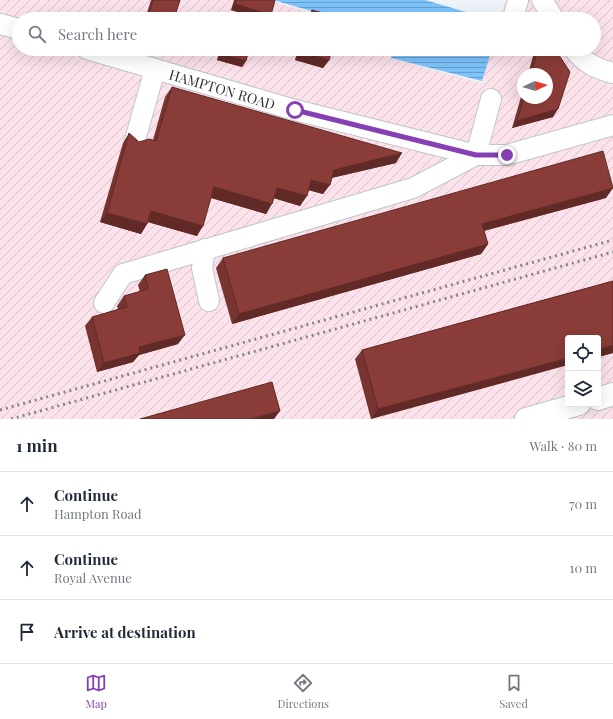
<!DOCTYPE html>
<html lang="en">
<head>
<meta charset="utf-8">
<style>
  :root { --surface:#fff; --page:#f6f6f7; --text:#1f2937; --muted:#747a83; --line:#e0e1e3; --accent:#8540b3 }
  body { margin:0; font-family:"Playfair Display",serif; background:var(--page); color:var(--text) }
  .controls { position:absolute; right:12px; bottom:12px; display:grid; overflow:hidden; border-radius:4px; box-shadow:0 4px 16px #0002 }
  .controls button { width:36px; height:36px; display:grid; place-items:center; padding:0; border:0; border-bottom:1px solid var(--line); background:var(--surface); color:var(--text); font:20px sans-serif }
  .compass { position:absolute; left:517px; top:68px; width:36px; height:36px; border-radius:50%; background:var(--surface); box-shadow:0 4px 16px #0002; rotate:86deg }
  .stop { position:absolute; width:12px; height:12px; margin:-9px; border:3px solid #8540b3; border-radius:50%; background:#fff }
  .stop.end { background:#8540b3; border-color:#fff; box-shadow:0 1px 4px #0008 }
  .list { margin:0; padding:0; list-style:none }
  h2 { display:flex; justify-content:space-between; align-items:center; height:52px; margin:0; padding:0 16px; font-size:17px }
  h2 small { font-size:13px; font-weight:400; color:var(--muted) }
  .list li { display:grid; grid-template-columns:26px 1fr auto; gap:12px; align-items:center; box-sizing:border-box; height:64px; padding:0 16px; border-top:1px solid var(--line) }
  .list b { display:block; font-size:15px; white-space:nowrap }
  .list p { margin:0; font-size:13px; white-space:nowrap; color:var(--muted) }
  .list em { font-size:13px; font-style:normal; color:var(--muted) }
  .icon { flex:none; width:22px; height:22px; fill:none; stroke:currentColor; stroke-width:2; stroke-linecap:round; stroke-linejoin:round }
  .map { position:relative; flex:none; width:613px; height:419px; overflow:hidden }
  .search { position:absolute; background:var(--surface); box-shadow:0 4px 16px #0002; left:12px; right:12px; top:12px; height:44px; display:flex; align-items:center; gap:10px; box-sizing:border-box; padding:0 14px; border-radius:22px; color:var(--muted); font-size:15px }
  .sheet { height:244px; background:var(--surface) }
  nav { display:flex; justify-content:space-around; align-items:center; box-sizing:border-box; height:56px; border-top:1px solid var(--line); background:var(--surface); font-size:11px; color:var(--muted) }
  nav a { display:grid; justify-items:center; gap:2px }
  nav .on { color:var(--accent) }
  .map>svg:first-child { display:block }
</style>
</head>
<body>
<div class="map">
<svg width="613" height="419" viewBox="0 0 613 419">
  <defs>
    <pattern id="industrial-furrows" width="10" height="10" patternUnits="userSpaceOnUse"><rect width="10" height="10" fill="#fbe2eb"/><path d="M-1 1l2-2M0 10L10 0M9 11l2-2" fill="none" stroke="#d7c2ca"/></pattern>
    <pattern id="water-rules" width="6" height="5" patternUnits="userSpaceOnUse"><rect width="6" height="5" fill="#7dc4fc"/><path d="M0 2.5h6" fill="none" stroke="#67a0cd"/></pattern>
  </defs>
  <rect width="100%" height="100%" fill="#eff4fa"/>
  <path fill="url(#industrial-furrows)" fill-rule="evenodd" d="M 0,0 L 267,0 L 335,19 L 19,19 L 19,49 L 392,49 L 390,58 L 482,83 L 491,49 L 594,49 L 594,19 L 500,19 L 506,0 L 613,0 L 613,419 L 0,419 ZM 523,74 L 547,74 L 547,98 L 523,98 ZM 568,338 L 598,338 L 598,404 L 568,404 Z"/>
  <path fill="url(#water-rules)" d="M 273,0 L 425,0 L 490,19 L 339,19 Z
    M 393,49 L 492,49 L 482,81 L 391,58 Z"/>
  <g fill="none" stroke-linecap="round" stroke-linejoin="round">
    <defs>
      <g id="minor">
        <path d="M 542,0 L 554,19"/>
        <path d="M 513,18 L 518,0"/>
        <path d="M 0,24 L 19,29"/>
        <path id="s1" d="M 87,49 L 295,110 L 476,155 L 491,99"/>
        <path d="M 574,49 C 584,63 597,69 613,73"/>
        <path d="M 135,140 L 155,69"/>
        <path d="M 205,249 L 202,268 L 209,301"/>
        <path d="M 104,303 L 123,274 L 413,188 L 476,155 L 507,155 L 613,125"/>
      </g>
      <path id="secondary" d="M 598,399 L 613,394
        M 526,419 L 579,404"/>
    </defs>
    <use href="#minor" stroke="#c1c6cb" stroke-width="22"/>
    <use href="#secondary" stroke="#c1c6cb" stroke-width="24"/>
    <use href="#minor" stroke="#fff" stroke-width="20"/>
    <use href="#secondary" stroke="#fff" stroke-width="22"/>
    <path stroke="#82868a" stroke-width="3" stroke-dasharray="2 4" stroke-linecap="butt" d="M 0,410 L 613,240
      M 11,419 L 613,252"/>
  </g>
  <path fill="#773430" d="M 151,0 L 180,0 L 174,19 L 145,19 Z
    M 234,0 L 275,0 L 271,15 L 268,19 L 262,19 L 231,10 Z
    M 312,10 L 340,19 L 307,19 Z
    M 220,49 L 249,49 L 246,61 L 242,67 L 217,60 Z
    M 298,49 L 332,49 L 329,60 L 323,68 L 295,60 Z
    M 535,49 L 555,49 L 553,117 L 512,128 L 523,90 L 523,98 L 547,98 L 547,74 L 528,74 Z
    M 172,87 L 396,163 L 331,178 L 323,194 L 308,190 L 300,206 L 274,198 L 266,214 L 211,198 L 197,236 L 148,222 L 141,234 L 100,222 L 123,143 L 129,133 L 139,142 L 153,140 L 165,97 Z
    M 606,198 L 484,231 L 488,244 L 481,254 L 232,324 L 216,268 L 223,258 Z
    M 145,275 L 178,344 L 139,355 L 133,362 L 97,372 L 85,326 L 92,317 L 118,309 L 117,306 L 124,296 L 140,292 L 138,285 Z
    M 613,281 L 613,353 L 598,357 L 598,338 L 371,419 L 355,359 L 362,350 Z"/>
  <path fill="#612a27" d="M 235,4 L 271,15 L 268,19 L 262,19 L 231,10 Z
    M 300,52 L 329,60 L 323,68 L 295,60 Z
    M 220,54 L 246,61 L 242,67 L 217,60 Z
    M 558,109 L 553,117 L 512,128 L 517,121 Z
    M 402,153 L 396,163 L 327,179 L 334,170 Z
    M 311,180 L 330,185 L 323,194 L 305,189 Z
    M 214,187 L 272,204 L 266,214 L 208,197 Z
    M 277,188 L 307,196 L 300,206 L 270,197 Z
    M 613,188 L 606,198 L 475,233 L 482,224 Z
    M 151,211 L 203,226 L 197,236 L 144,221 Z
    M 107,213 L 147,224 L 141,234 L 100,222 Z
    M 488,244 L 481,254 L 232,324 L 239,314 Z
    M 185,335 L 178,344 L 139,355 L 133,362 L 97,372 L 104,363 L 139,347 Z
    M 613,345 L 613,353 L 598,357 L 598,350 Z
    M 568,358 L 568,365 L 371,419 L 378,409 Z
    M 280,411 L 274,419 L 250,419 Z"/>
  <path fill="#8a3c38" stroke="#612a27" d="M 153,0 L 180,0 L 174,19 L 148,19 Z
    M 236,0 L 275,0 L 271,15 L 235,4 Z
    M 312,10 L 341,18 L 340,19 L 310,19 Z
    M 222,49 L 249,49 L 246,61 L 220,54 Z
    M 301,49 L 332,49 L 329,60 L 300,52 Z
    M 538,49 L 555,49 L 570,72 L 558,109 L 517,121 L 524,98 L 547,98 L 547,74 L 531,74 Z
    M 172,87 L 402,153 L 334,170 L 330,185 L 311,180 L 307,196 L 277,188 L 272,204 L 214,187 L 203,226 L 151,211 L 147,224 L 107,213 L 129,133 L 139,142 L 149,139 L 156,141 Z
    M 603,151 L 613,188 L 482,224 L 488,244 L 239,314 L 223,258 Z
    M 167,269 L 185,335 L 139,347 L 140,353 L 104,363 L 92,317 L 127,307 L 124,296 L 148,289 L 145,275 Z
    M 613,281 L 613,345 L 598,350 L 598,338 L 568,338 L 568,358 L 378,409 L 362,350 Z
    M 272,382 L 280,411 L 250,419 L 140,419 Z"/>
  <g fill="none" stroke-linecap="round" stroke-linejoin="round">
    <path stroke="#8540b3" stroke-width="5" d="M 295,110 L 476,155 L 507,155"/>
  </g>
  <g text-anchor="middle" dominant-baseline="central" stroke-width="4" stroke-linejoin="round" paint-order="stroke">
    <g font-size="14" fill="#2e3033" stroke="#eff4fa">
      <text stroke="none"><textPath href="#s1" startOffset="141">HAMPTON ROAD</textPath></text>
    </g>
  </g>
</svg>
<div class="controls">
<button><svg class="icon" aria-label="locate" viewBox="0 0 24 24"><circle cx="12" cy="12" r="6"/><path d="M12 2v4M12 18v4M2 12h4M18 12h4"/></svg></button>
<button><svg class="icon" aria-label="layers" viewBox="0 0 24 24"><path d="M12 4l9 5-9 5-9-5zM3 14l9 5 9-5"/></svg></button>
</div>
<svg class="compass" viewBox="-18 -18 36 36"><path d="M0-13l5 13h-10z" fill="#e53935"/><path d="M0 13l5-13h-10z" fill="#747a83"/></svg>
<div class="stop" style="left:295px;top:110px"></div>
<div class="stop end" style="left:507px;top:155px"></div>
<div class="search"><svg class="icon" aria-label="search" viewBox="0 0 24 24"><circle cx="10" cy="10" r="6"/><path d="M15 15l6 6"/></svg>Search here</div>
</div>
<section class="sheet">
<h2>1 min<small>Walk · 80 m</small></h2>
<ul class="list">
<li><svg class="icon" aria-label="ahead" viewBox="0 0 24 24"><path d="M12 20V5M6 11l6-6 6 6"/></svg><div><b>Continue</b><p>Hampton Road</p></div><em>70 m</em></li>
<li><svg class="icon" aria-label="ahead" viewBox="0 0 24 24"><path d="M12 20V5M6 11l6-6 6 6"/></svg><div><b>Continue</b><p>Royal Avenue</p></div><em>10 m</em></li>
<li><svg class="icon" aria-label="arrive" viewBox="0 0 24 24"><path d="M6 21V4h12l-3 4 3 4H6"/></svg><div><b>Arrive at destination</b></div></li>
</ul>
</section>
<nav>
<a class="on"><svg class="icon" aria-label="map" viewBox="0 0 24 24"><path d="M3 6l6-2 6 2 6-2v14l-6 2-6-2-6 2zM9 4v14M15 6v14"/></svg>Map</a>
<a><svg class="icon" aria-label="directions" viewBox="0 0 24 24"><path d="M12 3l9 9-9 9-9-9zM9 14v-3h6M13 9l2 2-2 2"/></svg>Directions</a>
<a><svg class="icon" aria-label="saved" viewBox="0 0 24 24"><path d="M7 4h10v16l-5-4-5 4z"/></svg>Saved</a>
</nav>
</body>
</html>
